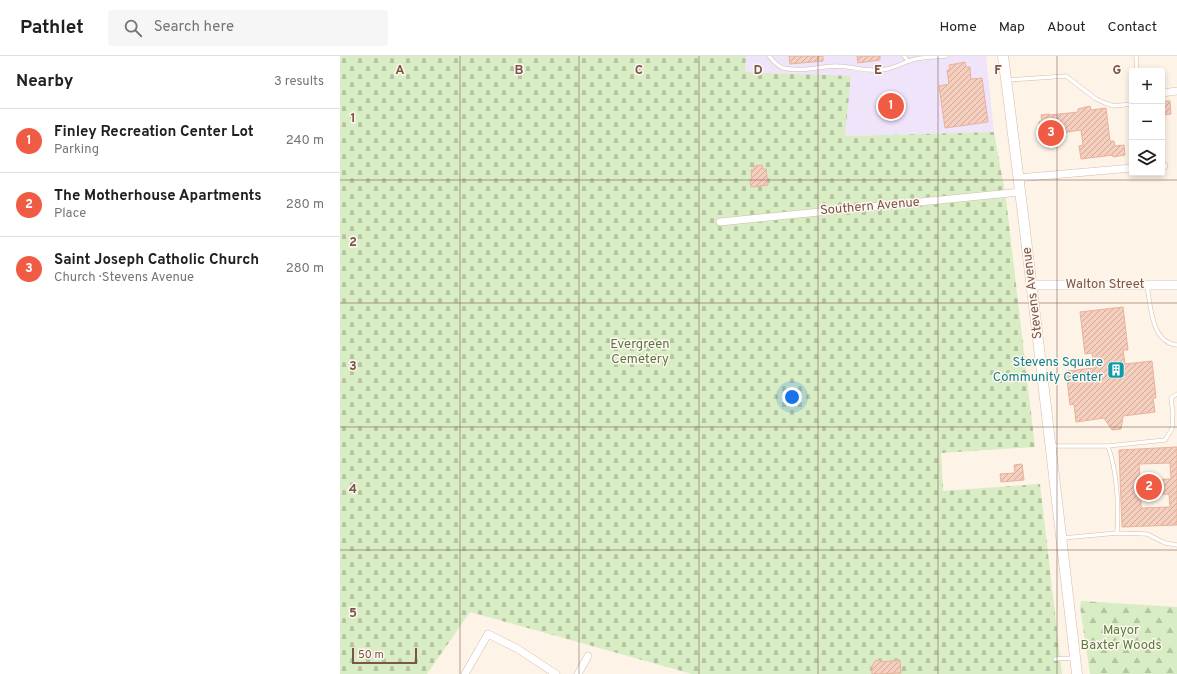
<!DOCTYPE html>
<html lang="en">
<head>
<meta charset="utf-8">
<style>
  :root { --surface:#fff; --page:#f6f6f6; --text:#202124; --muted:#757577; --line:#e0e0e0; --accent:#f05b44 }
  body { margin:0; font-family:Overpass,sans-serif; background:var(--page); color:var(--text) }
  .controls { position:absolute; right:12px; top:12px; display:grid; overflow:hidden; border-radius:4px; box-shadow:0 2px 6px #0003 }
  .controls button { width:36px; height:36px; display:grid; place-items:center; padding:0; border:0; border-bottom:1px solid var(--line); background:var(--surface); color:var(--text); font:20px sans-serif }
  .scale { position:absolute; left:12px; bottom:10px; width:65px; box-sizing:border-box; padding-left:4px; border:2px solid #7a5649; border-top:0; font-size:11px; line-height:14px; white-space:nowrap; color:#7a5649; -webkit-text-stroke:3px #fff7ef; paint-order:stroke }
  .you { position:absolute; left:452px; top:341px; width:14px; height:14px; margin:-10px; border:3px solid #fff; border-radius:50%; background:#1a73e8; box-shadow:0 0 0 6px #1a73e833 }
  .badge { display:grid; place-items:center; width:26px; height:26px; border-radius:50%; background:var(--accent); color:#fff; font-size:13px; font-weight:700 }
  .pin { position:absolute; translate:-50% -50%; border:2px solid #fff; box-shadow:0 1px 4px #0006 }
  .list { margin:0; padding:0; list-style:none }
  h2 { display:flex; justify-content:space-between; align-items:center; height:52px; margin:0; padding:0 16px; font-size:17px }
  h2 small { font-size:13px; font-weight:400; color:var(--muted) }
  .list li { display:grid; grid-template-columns:26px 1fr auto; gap:12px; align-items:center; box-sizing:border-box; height:64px; padding:0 16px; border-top:1px solid var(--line) }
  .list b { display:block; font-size:15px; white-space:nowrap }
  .list p { margin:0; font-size:13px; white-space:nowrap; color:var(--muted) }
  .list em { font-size:13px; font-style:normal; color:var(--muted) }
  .icon { flex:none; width:22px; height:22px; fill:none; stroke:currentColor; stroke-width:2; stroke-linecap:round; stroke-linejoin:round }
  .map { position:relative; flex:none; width:837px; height:618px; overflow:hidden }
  header { display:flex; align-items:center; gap:24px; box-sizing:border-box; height:56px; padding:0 20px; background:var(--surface); border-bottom:1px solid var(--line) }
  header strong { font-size:19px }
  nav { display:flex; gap:22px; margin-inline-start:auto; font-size:14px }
  .search { width:280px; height:36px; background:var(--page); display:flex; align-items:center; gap:10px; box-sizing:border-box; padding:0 14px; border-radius:4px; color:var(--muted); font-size:15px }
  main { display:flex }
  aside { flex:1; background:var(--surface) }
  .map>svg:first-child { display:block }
</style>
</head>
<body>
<header>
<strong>Pathlet</strong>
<div class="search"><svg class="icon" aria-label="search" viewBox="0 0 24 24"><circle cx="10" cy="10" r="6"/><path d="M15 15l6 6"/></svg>Search here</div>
<nav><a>Home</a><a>Map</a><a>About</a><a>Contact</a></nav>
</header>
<main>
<aside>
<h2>Nearby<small>3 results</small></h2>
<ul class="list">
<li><span class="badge">1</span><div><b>Finley Recreation Center Lot</b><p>Parking</p></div><em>240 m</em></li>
<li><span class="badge">2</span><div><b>The Motherhouse Apartments</b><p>Place</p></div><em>280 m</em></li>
<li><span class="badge">3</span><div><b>Saint Joseph Catholic Church</b><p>Church · Stevens Avenue</p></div><em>280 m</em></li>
</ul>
</aside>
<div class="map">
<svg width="837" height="618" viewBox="0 0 837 618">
  <defs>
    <pattern id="forest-firs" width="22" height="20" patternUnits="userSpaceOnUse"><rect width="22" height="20" fill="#d8edc4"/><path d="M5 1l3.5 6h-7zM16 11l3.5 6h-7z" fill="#b4c3a1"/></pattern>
    <pattern id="cemetery-stones" width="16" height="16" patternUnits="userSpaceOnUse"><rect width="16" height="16" fill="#d8edc4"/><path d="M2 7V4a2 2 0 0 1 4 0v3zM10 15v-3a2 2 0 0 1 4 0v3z" fill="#b4c3a1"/></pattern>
    <pattern id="building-hatch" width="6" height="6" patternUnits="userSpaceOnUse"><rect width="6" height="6" fill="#f5cebd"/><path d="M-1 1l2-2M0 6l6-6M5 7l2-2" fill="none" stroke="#cbaa9c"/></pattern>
  </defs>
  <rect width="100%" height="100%" fill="#fef3e7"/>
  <path fill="#f0e4fb" d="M 406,0 L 646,0 L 654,76 L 505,80 L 510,21 L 405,16 Z"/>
  <path fill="url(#forest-firs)" d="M 741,545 L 837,551 L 837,618 L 750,618 L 740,551 Z"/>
  <path fill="url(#cemetery-stones)" d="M 0,0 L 406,0 L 405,16 L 511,20 L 505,80 L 654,76 L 666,143 L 695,391 L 601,397 L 603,435 L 700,428 L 722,618 L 352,618 L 130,556 L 87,618 L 0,618 Z"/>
  <path fill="url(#building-hatch)" stroke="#e9b29c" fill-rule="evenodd" d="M 449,0 L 483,0 L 483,5 L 450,8 Z
    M 517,0 L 540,0 L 540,4 L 518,7 Z
    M 625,6 L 626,11 L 630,11 L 631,23 L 642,22 L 648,66 L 605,72 L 599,30 L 609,28 L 607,14 L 610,14 L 609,9 Z
    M 822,45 L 830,45 L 831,58 L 822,59 Z
    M 750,50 L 751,54 L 766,52 L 770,85 L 774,85 L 775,90 L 784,89 L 785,99 L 773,101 L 773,99 L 741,103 L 739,90 L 743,89 L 741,74 L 714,78 L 714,80 L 704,82 L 703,75 L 700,75 L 699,66 L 702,65 L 701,59 L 709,58 L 710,59 L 738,56 L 738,53 Z
    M 422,109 L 423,113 L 426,113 L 428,129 L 411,131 L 410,124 L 412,124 L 411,114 L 414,114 L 414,110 Z
    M 783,251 L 788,294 L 783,294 L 785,308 L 812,305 L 816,342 L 813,342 L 815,356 L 783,360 L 781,373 L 772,374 L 764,362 L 736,366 L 734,348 L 730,349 L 726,315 L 754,312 L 752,297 L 745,298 L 740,256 Z
    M 837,391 L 837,469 L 782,471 L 779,394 ZM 830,407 L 831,423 L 800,424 L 799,408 ZM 829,438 L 830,451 L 801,452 L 801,439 Z
    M 682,408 L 684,424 L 661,426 L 660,418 L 675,417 L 674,409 Z
    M 541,604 L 541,606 L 560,604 L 561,617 L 532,618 L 532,610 L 535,605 Z"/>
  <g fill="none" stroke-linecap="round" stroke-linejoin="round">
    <defs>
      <path id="service" d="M 429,0 C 433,5 437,10 443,12 C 460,16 478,11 495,10 C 513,10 529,17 547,13 C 557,11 566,5 576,3 C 586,1 596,1 606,0
        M 564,0 L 568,5
        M 796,0 L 797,15
        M 668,24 L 726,20 L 756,43 L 765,47 L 774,50 L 792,48
        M 807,230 C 811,251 811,286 837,289
        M 712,390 L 768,390 L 825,384 L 832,373 L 833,357 L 831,342 L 837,338
        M 768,390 C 777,415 779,450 777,477
        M 723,482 L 777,477 L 807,478 L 825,487 L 837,489
        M 715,603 L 734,602"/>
      <path id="minor" d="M 822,37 L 837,35
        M 822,110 L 824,110
        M 678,122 L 792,112
        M 380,166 L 680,136
        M 125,618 L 148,578 L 178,593 L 216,618
        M 238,618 L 248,600"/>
      <path id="tertiary" d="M 693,229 L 837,229"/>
      <path id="secondary" d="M 663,0 C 690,206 713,412 737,618"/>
    </defs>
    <use href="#service" stroke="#d4bcae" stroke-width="4.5"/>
    <use href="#minor" stroke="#d4bcae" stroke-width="8"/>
    <use href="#tertiary" stroke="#d4bcae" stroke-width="10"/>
    <use href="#secondary" stroke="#d7bbab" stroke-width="11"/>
    <use href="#service" stroke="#fff" stroke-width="3.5"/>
    <use href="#minor" stroke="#fff" stroke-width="7"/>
    <use href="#tertiary" stroke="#fff" stroke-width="9"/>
    <use href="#secondary" stroke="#fff" stroke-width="10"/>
  </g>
  <path fill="none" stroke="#7a5649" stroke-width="1" stroke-opacity="0.55" d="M 120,0 L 120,618M 239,0 L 239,618M 359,0 L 359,618M 478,0 L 478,618M 598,0 L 598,618M 717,0 L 717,618M 0,124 L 837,124M 0,247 L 837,247M 0,371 L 837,371M 0,494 L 837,494"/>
  <defs>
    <symbol id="building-square" viewBox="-11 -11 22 22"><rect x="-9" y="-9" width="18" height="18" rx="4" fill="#0f9aa8" stroke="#fff7ef"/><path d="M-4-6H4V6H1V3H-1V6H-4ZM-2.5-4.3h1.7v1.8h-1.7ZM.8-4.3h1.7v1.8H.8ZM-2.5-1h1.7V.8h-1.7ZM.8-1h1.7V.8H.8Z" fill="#fff"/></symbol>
  </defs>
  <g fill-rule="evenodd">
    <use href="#building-square" x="766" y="304" width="20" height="20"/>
  </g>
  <g text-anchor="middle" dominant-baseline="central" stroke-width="3" stroke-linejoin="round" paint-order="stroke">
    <g font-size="13" fill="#7a5649" stroke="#fff7ef">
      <text transform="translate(530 151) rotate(-5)">Southern Avenue</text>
      <text x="765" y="229">Walton Street</text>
      <text transform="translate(693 237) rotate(-97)">Stevens Avenue</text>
    </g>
    <g font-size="13" fill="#557a3d" stroke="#fff7ef">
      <text x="300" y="289">Evergreen<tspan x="300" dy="15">Cemetery</tspan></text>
      <text x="781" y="575">Mayor<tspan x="781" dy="15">Baxter Woods</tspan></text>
    </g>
    <g font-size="13" fill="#0d838f" stroke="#fff7ef" text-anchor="end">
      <text x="763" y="307">Stevens Square<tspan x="763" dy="15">Community Center</tspan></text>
    </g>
  </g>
  <g font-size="13" text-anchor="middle" font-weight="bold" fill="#7a5649" stroke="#fff7ef" stroke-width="3" stroke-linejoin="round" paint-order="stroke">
    <text x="60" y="18">A</text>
    <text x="179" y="18">B</text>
    <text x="299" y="18">C</text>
    <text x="418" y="18">D</text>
    <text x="538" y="18">E</text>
    <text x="658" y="18">F</text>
    <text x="777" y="18">G</text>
    <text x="13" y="66">1</text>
    <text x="13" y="190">2</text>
    <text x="13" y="314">3</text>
    <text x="13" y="437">4</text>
    <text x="13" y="561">5</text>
  </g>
</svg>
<div class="controls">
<button>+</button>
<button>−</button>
<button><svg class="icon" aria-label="layers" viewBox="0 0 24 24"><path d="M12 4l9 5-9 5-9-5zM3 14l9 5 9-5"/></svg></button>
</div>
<div class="scale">50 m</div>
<div class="you"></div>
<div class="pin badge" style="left:551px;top:50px">1</div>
<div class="pin badge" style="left:809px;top:431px">2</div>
<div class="pin badge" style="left:711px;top:77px">3</div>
</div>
</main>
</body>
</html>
